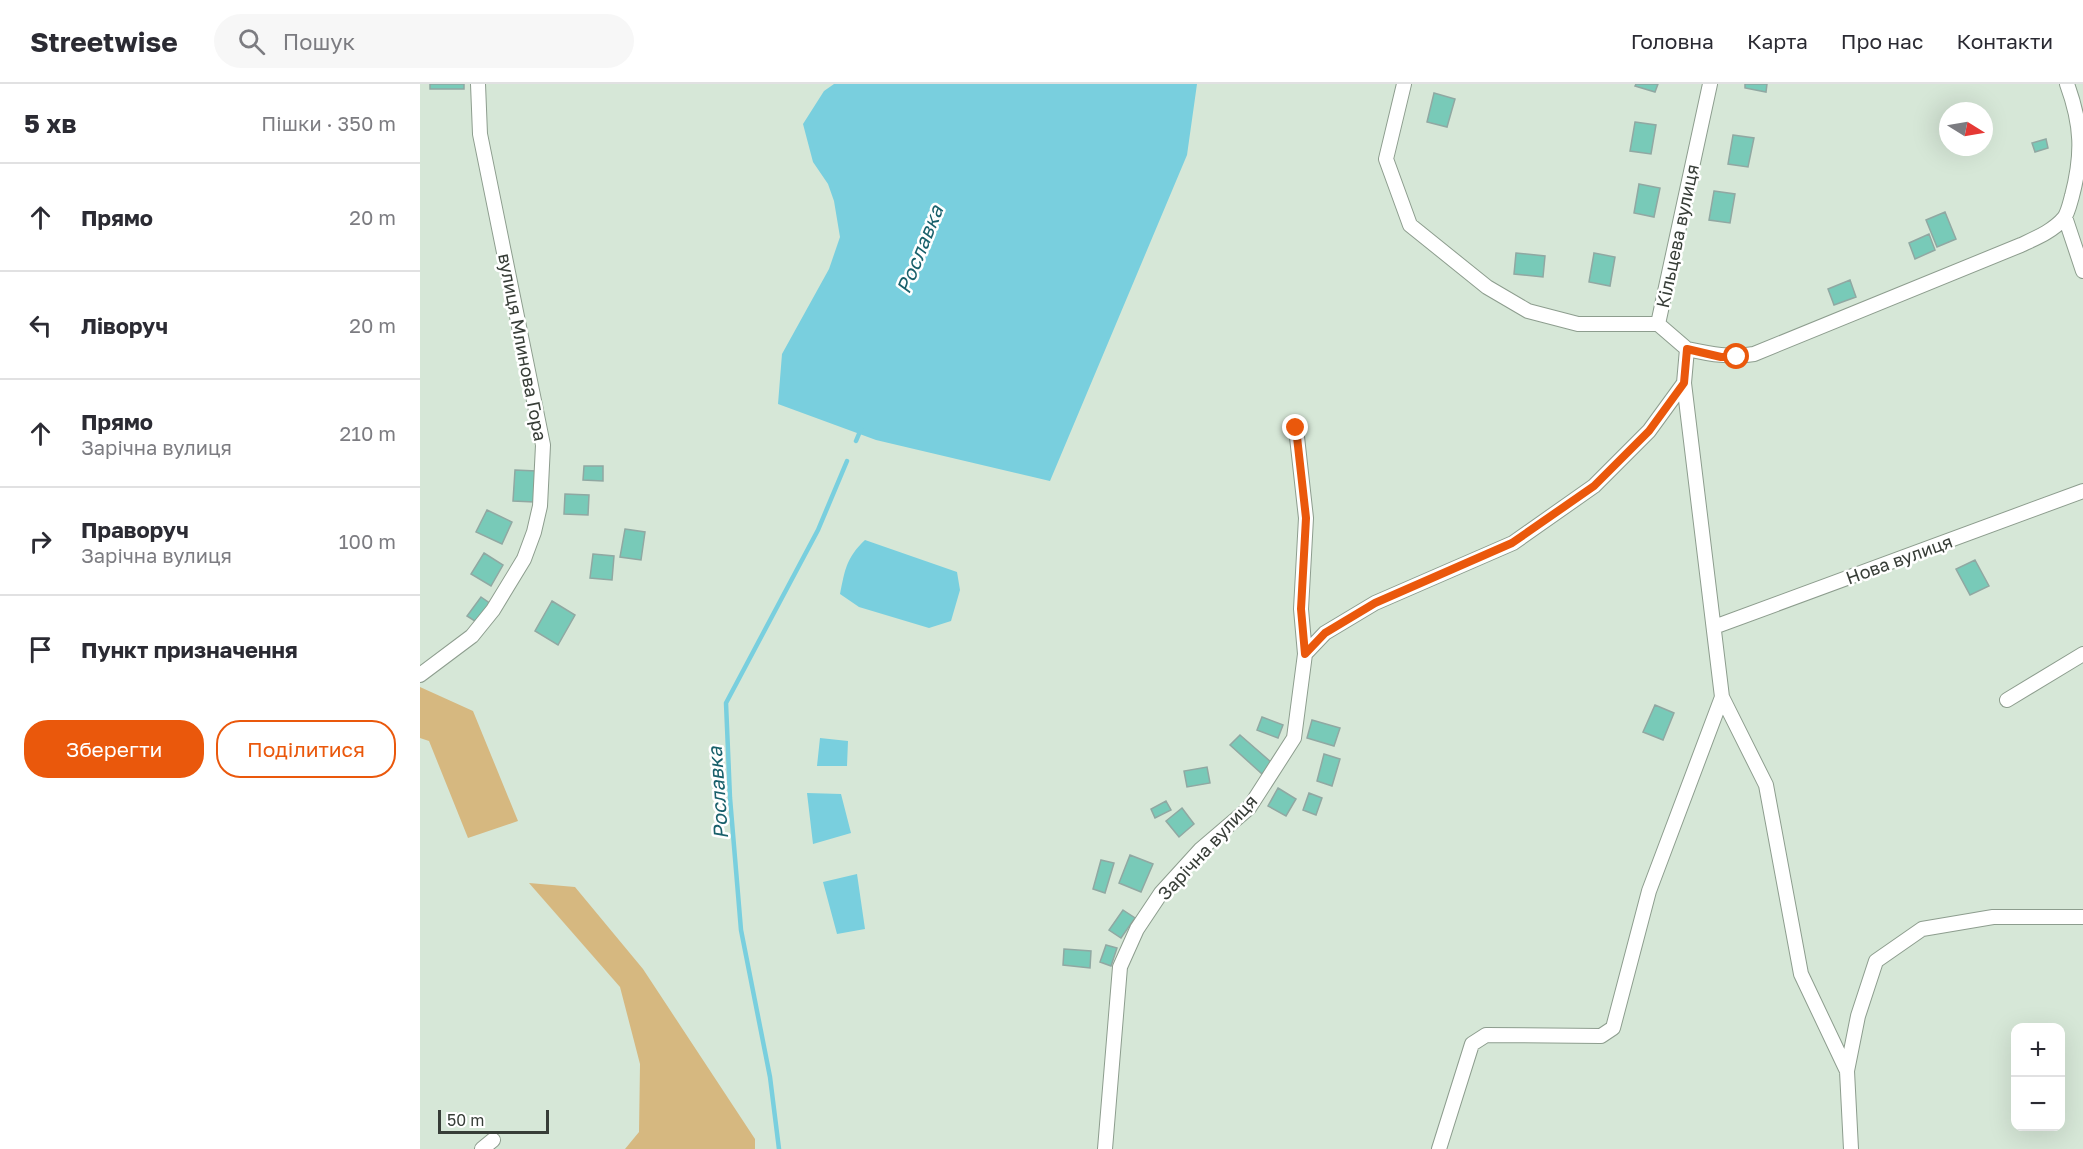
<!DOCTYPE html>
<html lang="uk">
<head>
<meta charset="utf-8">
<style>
  :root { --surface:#fff; --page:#f7f7f7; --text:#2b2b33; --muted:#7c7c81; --line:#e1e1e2; --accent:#ea580c }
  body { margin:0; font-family:"Golos Text",sans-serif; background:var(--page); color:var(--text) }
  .controls { position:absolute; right:18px; bottom:18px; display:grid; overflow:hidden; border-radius:12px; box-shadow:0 6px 24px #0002 }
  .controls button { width:54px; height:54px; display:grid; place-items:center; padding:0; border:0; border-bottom:2px solid var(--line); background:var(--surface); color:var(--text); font:30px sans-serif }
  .compass { position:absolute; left:1519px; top:18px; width:54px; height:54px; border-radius:50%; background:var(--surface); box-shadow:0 6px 24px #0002; rotate:101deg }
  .scale { position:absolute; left:18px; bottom:15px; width:111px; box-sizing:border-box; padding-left:6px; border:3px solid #373d37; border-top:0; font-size:16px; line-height:21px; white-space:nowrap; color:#373d37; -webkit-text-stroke:4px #fff; paint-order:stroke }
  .stop { position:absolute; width:18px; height:18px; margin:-14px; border:4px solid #ea580c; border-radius:50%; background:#fff }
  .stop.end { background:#ea580c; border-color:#fff; box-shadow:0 2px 6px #0008 }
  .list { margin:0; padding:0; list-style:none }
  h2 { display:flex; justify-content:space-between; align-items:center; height:78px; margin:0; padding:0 24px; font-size:26px }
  h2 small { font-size:20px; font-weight:400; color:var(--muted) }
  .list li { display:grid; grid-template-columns:39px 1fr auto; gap:18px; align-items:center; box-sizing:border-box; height:108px; padding:0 24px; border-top:2px solid var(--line) }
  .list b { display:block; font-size:22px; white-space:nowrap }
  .list p { margin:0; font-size:20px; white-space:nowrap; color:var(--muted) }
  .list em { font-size:20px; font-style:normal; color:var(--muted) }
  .actions { display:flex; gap:12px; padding:18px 24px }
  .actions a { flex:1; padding:14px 0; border:2px solid var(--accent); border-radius:24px; text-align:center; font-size:21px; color:var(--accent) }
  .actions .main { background:var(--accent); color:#fff }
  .icon { flex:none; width:33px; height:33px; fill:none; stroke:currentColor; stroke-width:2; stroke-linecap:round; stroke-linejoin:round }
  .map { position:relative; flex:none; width:1663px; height:1065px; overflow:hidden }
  header { display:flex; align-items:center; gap:36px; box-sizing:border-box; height:84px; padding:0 30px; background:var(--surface); border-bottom:2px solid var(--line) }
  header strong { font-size:28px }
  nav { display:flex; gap:33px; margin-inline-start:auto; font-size:21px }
  .search { width:420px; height:54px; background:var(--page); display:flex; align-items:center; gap:15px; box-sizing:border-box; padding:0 21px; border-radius:33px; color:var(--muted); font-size:22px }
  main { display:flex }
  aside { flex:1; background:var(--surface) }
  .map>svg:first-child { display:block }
</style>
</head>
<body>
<header>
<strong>Streetwise</strong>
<div class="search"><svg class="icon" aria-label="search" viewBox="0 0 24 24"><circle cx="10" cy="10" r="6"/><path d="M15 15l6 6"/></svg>Пошук</div>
<nav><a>Головна</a><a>Карта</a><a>Про нас</a><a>Контакти</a></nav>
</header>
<main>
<aside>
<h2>5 хв<small>Пішки · 350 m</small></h2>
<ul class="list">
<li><svg class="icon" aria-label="ahead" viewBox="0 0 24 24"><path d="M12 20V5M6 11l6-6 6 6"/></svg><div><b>Прямо</b></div><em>20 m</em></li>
<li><svg class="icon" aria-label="left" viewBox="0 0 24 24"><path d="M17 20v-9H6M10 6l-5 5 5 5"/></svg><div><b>Ліворуч</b></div><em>20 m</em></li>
<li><svg class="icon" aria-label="ahead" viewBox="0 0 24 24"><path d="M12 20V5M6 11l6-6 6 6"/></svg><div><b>Прямо</b><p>Зарічна вулиця</p></div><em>210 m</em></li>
<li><svg class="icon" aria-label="right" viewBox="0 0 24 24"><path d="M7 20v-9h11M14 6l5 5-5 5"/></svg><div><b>Праворуч</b><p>Зарічна вулиця</p></div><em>100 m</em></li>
<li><svg class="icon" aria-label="arrive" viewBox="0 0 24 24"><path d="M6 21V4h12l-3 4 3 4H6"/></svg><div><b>Пункт призначення</b></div></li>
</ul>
<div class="actions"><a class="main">Зберегти</a><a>Поділитися</a></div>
</aside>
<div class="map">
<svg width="1663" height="1065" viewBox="0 0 1663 1065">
  <rect width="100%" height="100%" fill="#d6e7d7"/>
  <path fill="#d6b880" d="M 0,603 L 53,627 L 98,737 L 48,754 L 9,657 L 0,654 Z
    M 109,799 L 155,803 L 223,885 L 335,1055 L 335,1065 L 205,1065 L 219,1048 L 220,980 L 200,903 Z"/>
  <path fill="#79cfde" d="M 414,0 L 777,0 L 767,71 L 630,397 L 456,356 L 358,320 L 362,270 L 409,185 L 420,153 L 414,117 L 408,100 L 393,78 L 383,40 L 404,7 Z
    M 445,456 L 537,488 L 540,506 L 531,537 L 509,544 L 439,523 L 420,510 C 425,486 426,474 445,456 Z
    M 400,654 L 428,657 L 427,682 L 397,682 Z
    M 387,709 L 421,710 L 431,749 L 393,760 Z
    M 437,790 L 445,845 L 417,850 L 403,798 Z"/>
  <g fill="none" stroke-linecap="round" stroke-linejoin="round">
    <path stroke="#79cfde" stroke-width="4.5" d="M 436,357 L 441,345
      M 359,1065 L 350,993 L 321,846 L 310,714 L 306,619 L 398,446 L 427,377"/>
  </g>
  <path fill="#78cab8" stroke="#90a8a2" stroke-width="1.5" d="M 10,0 L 44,0 L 44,5 L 10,5 Z
    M 1216,0 L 1238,0 L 1235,8 L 1215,2 Z
    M 1325,0 L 1347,0 L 1346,8 L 1325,4 Z
    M 1014,9 L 1035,15 L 1027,43 L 1007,38 Z
    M 1215,38 L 1236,41 L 1231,70 L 1210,67 Z
    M 1313,51 L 1334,54 L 1328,83 L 1308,80 Z
    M 1626,55 L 1628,64 L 1615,68 L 1612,59 Z
    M 1219,100 L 1240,104 L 1234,133 L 1214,129 Z
    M 1294,107 L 1315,110 L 1310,139 L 1289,136 Z
    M 1525,128 L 1536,155 L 1517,163 L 1506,136 Z
    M 1509,150 L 1515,166 L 1495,175 L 1489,159 Z
    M 1096,169 L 1125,172 L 1123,193 L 1094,190 Z
    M 1174,169 L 1195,173 L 1190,202 L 1169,198 Z
    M 1430,196 L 1436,213 L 1414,221 L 1408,205 Z
    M 164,382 L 183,382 L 183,397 L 163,396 Z
    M 95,386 L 116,387 L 114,418 L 93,417 Z
    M 145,410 L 169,411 L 168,431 L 144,430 Z
    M 67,426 L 92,438 L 82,460 L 56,448 Z
    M 205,445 L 225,448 L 221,476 L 200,473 Z
    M 64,469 L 83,481 L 71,502 L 51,490 Z
    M 173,470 L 194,472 L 192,496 L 170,494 Z
    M 1555,476 L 1569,502 L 1550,511 L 1536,485 Z
    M 61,513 L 71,520 L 58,539 L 47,532 Z
    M 132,517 L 155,531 L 138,561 L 115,547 Z
    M 1235,621 L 1254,629 L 1243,656 L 1223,648 Z
    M 842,633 L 863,641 L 858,654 L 837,646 Z
    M 892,636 L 920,644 L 914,662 L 887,654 Z
    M 820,651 L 852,679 L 842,690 L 810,661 Z
    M 904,670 L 920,675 L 912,702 L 897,697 Z
    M 787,683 L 790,699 L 767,703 L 764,687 Z
    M 858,704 L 876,715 L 866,732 L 848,722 Z
    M 889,709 L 902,714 L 896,731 L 883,726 Z
    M 746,717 L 751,726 L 735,734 L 731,725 Z
    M 762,724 L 774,740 L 759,753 L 746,737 Z
    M 710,771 L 733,780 L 721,808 L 699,799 Z
    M 681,776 L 694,779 L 685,809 L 673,805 Z
    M 703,826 L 715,834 L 701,854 L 689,846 Z
    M 686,861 L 697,864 L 691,882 L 680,878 Z
    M 644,865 L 671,867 L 670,884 L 643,881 Z"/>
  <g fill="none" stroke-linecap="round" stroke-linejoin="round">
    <defs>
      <path id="street" d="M 984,0 L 966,75 L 990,141 L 1067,203 L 1108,227 L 1158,240 L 1238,240
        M 1645,133 L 1663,187
        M 1238,240 L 1267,265 L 1264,299 L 1302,613 L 1346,701 L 1381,890 L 1427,987 L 1431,1065
        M 1238,240 L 1290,0
        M 1267,265 C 1291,270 1310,274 1334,270 L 1601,161 C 1616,154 1633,147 1644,134 C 1648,129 1650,119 1652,112 C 1663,70 1662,41 1647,0
        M 1294,543 L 1663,407
        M 885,570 L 905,549 L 955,519 L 1093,459 L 1174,402 L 1229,347 L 1264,299
        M 0,591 L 52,552 L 73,526 L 104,475 L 114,448 L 120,422 L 123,361 L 60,50 L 58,0
        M 1587,616 L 1663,570
        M 1427,987 L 1438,932 L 1456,877 L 1502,845 L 1573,833 L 1663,833
        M 62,1065 L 73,1056
        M 685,1065 L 700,883 L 717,845 L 741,809 L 781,765 L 829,724 L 874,654 L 885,570 L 881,525 L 886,434 L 876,344
        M 1019,1065 L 1052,960 L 1066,951 L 1181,952 L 1193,944 L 1229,807 L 1302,613"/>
    </defs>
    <use href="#street" stroke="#8d9d8e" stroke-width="16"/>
    <use href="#street" stroke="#fff" stroke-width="14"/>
  </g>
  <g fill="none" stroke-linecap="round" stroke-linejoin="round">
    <path stroke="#ea580c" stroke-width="8" d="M 876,344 L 886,434 L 881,525 L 885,570 L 905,549 L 955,519 L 1092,459 L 1174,402 L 1229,347 L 1264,299 L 1267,265 L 1301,273 L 1317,273"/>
  </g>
  <g text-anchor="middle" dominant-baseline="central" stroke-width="5" stroke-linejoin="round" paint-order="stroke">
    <g font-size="18" fill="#373d37" stroke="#fff">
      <text transform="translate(1257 152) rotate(-78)">Кільцева вулиця</text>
      <text transform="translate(103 263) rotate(79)">вулиця Млинова Гора</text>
      <text transform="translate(1479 475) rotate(-20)">Нова вулиця</text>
      <text transform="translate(787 763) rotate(-47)">Зарічна вулиця</text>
    </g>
    <g font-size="20" font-style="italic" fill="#19606b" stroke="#fff">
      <text transform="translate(499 165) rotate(-68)">Рославка</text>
      <text transform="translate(297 709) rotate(-94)">Рославка</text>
    </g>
  </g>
</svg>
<div class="controls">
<button>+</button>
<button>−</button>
</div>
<svg class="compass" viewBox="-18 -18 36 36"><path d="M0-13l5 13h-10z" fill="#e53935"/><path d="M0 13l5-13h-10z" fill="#7c7c81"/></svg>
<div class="scale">50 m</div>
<div class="stop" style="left:1317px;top:273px"></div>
<div class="stop end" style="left:876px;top:344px"></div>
</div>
</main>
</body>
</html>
